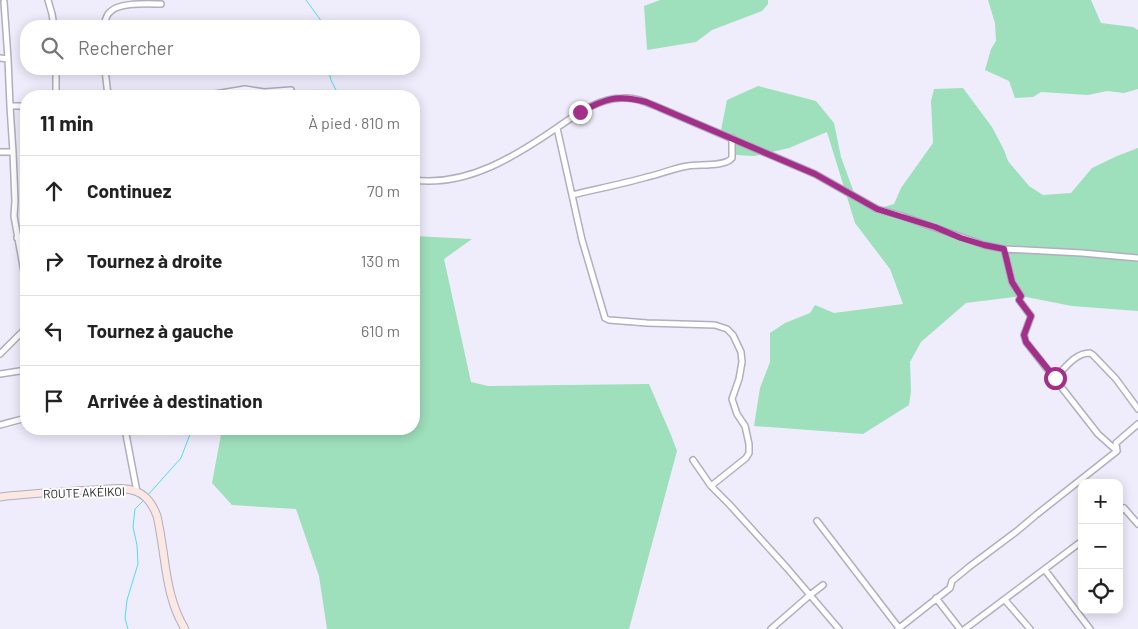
<!DOCTYPE html>
<html lang="fr">
<head>
<meta charset="utf-8">
<style>
  :root { --surface:#fff; --page:#f6f6f6; --text:#222; --muted:#767676; --line:#e0e0e0 }
  body { margin:0; font-family:Barlow,sans-serif; background:var(--page); color:var(--text) }
  .controls { position:absolute; right:15px; bottom:15px; display:grid; overflow:hidden; border-radius:10px; box-shadow:0 2px 12px #0003 }
  .controls button { width:45px; height:45px; display:grid; place-items:center; padding:0; border:0; border-bottom:1px solid var(--line); background:var(--surface); color:var(--text); font:25px sans-serif }
  .stop { position:absolute; width:15px; height:15px; margin:-11px; border:4px solid #a32f89; border-radius:50%; background:#fff }
  .stop.end { background:#a32f89; border-color:#fff; box-shadow:0 1px 5px #0008 }
  .list { margin:0; padding:0; list-style:none }
  h2 { display:flex; justify-content:space-between; align-items:center; height:65px; margin:0; padding:0 20px; font-size:21px }
  h2 small { font-size:16px; font-weight:400; color:var(--muted) }
  .list li { display:grid; grid-template-columns:32px 1fr auto; gap:15px; align-items:center; box-sizing:border-box; height:70px; padding:0 20px; border-top:1px solid var(--line) }
  .list b { display:block; font-size:19px; white-space:nowrap }
  .list em { font-size:16px; font-style:normal; color:var(--muted) }
  .icon { flex:none; width:28px; height:28px; fill:none; stroke:currentColor; stroke-width:2; stroke-linecap:round; stroke-linejoin:round }
  .map { position:relative; flex:none; width:1138px; height:629px; overflow:hidden }
  .search { position:absolute; background:var(--surface); box-shadow:0 2px 12px #0003; left:20px; top:20px; width:400px; height:55px; display:flex; align-items:center; gap:12px; box-sizing:border-box; padding:0 18px; border-radius:20px; color:var(--muted); font-size:19px }
  .panel { position:absolute; background:var(--surface); box-shadow:0 2px 12px #0003; left:20px; top:90px; width:400px; height:345px; border-radius:20px }
  .map>svg:first-child { display:block }
</style>
</head>
<body>
<div class="map">
<svg width="1138" height="629" viewBox="0 0 1138 629">
  <rect width="100%" height="100%" fill="#efedfc"/>
  <path fill="#9edfbc" d="M 660,0 L 768,0 L 768,4 L 762,11 L 712,30 L 696,42 L 647,50 L 644,6 Z
    M 988,0 L 1091,0 L 1101,23 L 1133,27 L 1138,30 L 1138,89 L 1124,93 L 1107,91 L 1088,95 L 1041,92 L 1033,97 L 1015,98 L 1009,81 L 985,70 L 991,49 L 996,41 L 995,23 Z
    M 758,86 L 816,101 L 834,123 L 841,157 L 856,198 L 877,209 L 894,204 L 901,188 L 933,143 L 931,101 L 934,89 L 963,88 L 992,127 L 1004,150 L 1008,161 L 1029,186 L 1043,195 L 1071,193 L 1092,168 L 1117,156 L 1138,148 L 1138,311 L 1072,306 L 1021,296 L 966,303 L 921,342 L 910,362 L 911,391 L 909,405 L 863,434 L 754,426 L 760,388 L 770,362 L 770,333 L 785,323 L 810,313 L 815,305 L 834,313 L 903,304 L 890,269 L 855,223 L 827,132 L 789,148 L 754,156 L 736,155 L 721,130 L 727,100 Z
    M 414,236 L 472,239 L 444,259 L 471,382 L 488,386 L 649,384 L 671,435 L 677,451 L 629,629 L 327,629 L 319,576 L 296,509 L 232,505 L 212,483 L 222,429 L 414,429 Z"/>
  <g fill="none" stroke-linecap="round" stroke-linejoin="round">
    <path stroke="#50dcf2" stroke-width="1" d="M 306,0 L 325,26
      M 328,69 L 331,80 L 339,96
      M 147,496 L 181,458 L 192,429
      M 128,629 L 125,618 L 127,600 L 138,564 L 137,545 L 133,527 L 135,509 L 145,499"/>
    <defs>
      <path id="street" d="M 48,0 L 52,14 L 54,26
        M 4,2 L 8,59 L 10,106 L 13,152 L 15,201 L 14,216 L 26,283
        M 104,26 C 105,21 106,15 110,12 C 119,2 148,4 161,4
        M 0,58 L 8,59
        M 56,69 L 56,96
        M 105,69 L 108,96
        M 191,96 L 203,96 L 245,89 L 264,92 L 291,90
        M 10,106 L 26,106
        M 557,128 L 582,240 L 605,318 L 609,320 L 647,323 L 715,325 L 727,329 L 733,335 L 741,352 L 742,362 L 739,379 L 732,399 L 737,414 L 745,426 L 749,444 L 749,453 L 746,458 L 711,486
        M 0,152 L 13,152
        M 414,180 C 467,187 516,156 558,127 C 577,114 598,98 623,98 C 636,97 648,103 660,108 L 815,174 L 877,209 L 902,216 L 984,245 L 1004,249 L 1082,253 L 1138,258
        M 572,195 C 597,189 622,184 647,177 C 661,174 674,168 688,166 C 699,164 725,167 732,158 L 732,138
        M 17,238 L 26,236
        M 1004,249 L 1012,282 L 1021,296 L 1019,300 L 1031,316 L 1024,335 L 1026,342 L 1098,434 L 1117,451
        M 0,354 L 26,328
        M 0,374 L 26,370
        M 1055,378 C 1065,368 1075,353 1090,353 L 1093,355 L 1116,379 L 1138,409
        M 0,425 L 26,418
        M 125,429 L 137,492
        M 693,460 L 711,486 L 729,504 L 787,568 L 839,629
        M 1119,512 L 1124,508 L 1138,524
        M 817,521 L 899,628
        M 1045,570 L 1090,629
        M 936,598 L 960,629
        M 1005,600 L 1030,629
        M 771,629 L 810,595 L 823,585
        M 898,629 L 950,588 L 952,581 L 969,567 L 1017,531 L 1036,515 L 1117,451 L 1116,443 L 1138,424
        M 965,629 L 1082,541"/>
      <path id="secondary" d="M 0,497 C 31,493 62,492 93,490 C 106,490 122,486 135,491 C 147,495 153,505 157,516 C 166,554 164,595 185,629"/>
    </defs>
    <use href="#street" stroke="#b0aebf" stroke-width="8"/>
    <use href="#secondary" stroke="#b0aebf" stroke-width="9"/>
    <use href="#street" stroke="#fff" stroke-width="5"/>
    <use href="#secondary" stroke="#fce8e3" stroke-width="7"/>
  </g>
  <g fill="none" stroke-linecap="round" stroke-linejoin="round">
    <path stroke="#a32f89" stroke-width="6" d="M 580,112 C 605,99 617,94 646,102 L 815,174 L 877,209 L 935,227 L 961,238 L 984,245 L 1004,249 L 1012,282 L 1021,296 L 1019,300 L 1031,316 L 1024,335 L 1026,342 L 1055,378"/>
  </g>
  <g text-anchor="middle" dominant-baseline="central" stroke-width="4" stroke-linejoin="round" paint-order="stroke">
    <g font-size="12" fill="#19181f" stroke="#fff">
      <text transform="translate(84 492) rotate(-2)">ROUTE AKÉIKOI</text>
    </g>
  </g>
</svg>
<div class="controls">
<button>+</button>
<button>−</button>
<button><svg class="icon" aria-label="locate" viewBox="0 0 24 24"><circle cx="12" cy="12" r="6"/><path d="M12 2v4M12 18v4M2 12h4M18 12h4"/></svg></button>
</div>
<div class="stop" style="left:1055px;top:378px"></div>
<div class="stop end" style="left:580px;top:112px"></div>
<div class="search"><svg class="icon" aria-label="search" viewBox="0 0 24 24"><circle cx="10" cy="10" r="6"/><path d="M15 15l6 6"/></svg>Rechercher</div>
<section class="panel">
<h2>11 min<small>À pied · 810 m</small></h2>
<ul class="list">
<li><svg class="icon" aria-label="ahead" viewBox="0 0 24 24"><path d="M12 20V5M6 11l6-6 6 6"/></svg><div><b>Continuez</b></div><em>70 m</em></li>
<li><svg class="icon" aria-label="right" viewBox="0 0 24 24"><path d="M7 20v-9h11M14 6l5 5-5 5"/></svg><div><b>Tournez à droite</b></div><em>130 m</em></li>
<li><svg class="icon" aria-label="left" viewBox="0 0 24 24"><path d="M17 20v-9H6M10 6l-5 5 5 5"/></svg><div><b>Tournez à gauche</b></div><em>610 m</em></li>
<li><svg class="icon" aria-label="arrive" viewBox="0 0 24 24"><path d="M6 21V4h12l-3 4 3 4H6"/></svg><div><b>Arrivée à destination</b></div></li>
</ul>
</section>
</div>
</body>
</html>
